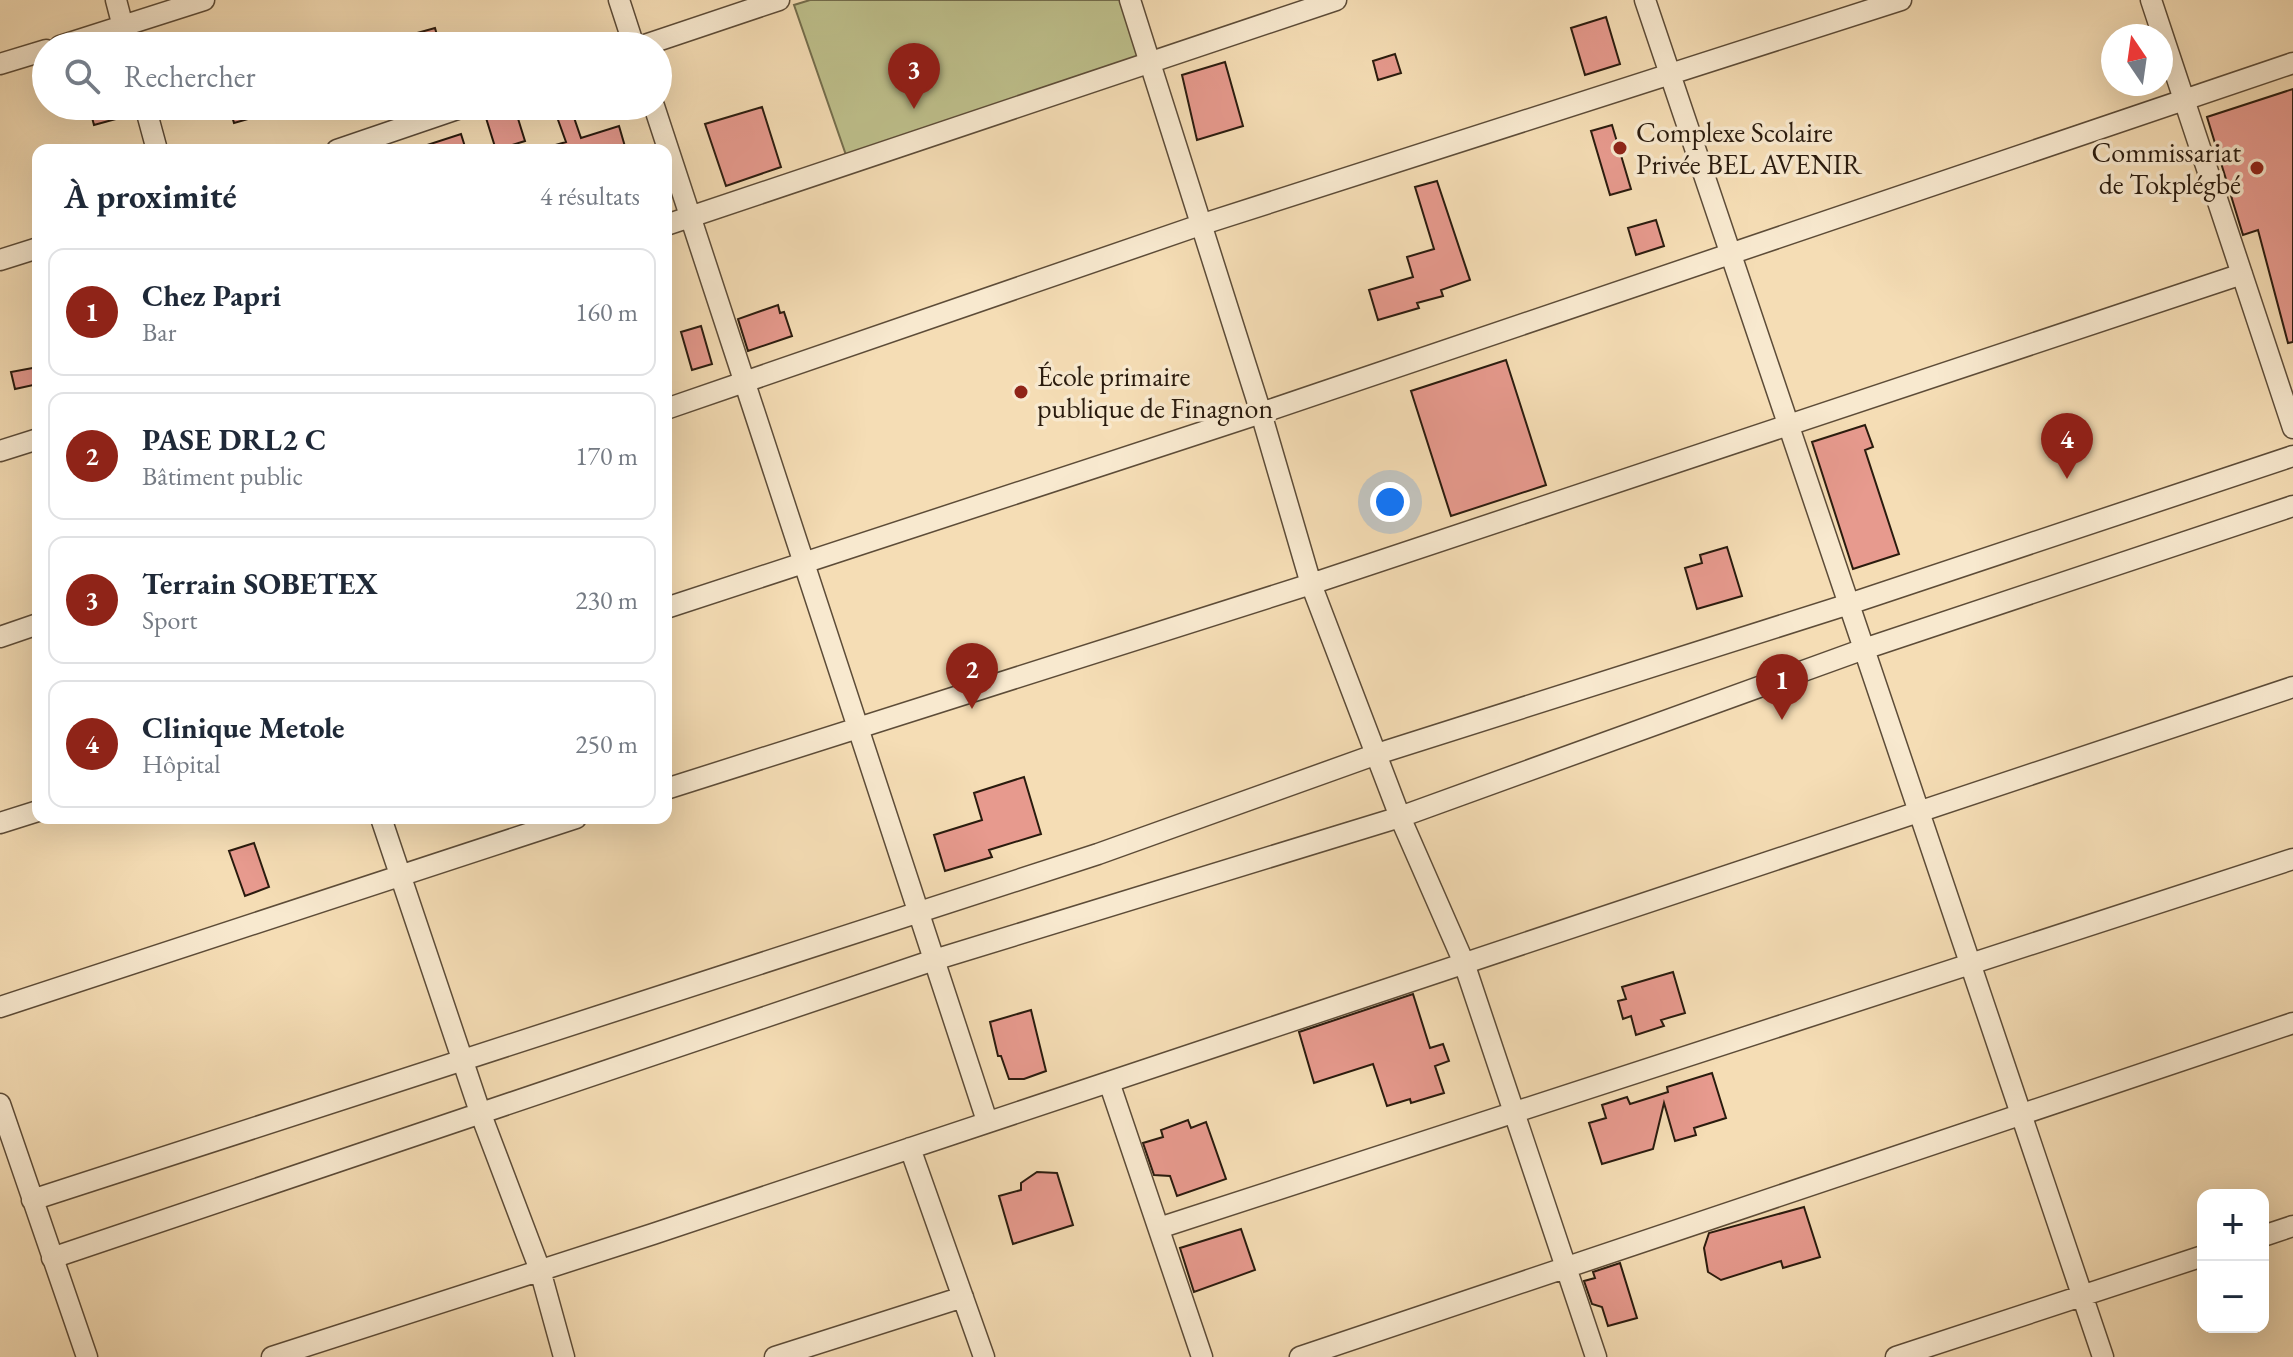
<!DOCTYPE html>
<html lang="fr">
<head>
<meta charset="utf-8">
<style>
  :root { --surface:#fff; --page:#f6f6f7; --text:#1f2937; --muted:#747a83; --line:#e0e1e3; --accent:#8f2418 }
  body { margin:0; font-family:"EB Garamond",serif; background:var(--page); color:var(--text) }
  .controls { position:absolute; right:24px; bottom:24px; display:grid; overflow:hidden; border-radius:16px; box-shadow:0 8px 32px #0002 }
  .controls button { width:72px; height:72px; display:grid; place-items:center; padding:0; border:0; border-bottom:2px solid var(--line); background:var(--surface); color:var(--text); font:40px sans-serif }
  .compass { position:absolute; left:2101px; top:24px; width:72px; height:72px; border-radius:50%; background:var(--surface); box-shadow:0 8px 32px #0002; rotate:347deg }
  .you { position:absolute; left:1390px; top:502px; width:28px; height:28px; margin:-20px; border:6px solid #fff; border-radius:50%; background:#1a73e8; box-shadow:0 0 0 12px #1a73e833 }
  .badge { display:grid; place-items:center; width:52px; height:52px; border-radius:50%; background:var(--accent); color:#fff; font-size:26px; font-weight:700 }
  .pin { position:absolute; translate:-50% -66px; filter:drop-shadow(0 2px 4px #0008) }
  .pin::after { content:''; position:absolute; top:42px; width:28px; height:24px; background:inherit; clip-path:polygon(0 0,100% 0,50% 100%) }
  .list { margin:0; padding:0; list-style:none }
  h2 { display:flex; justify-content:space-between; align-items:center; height:104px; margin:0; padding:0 32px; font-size:34px }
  h2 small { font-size:26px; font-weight:400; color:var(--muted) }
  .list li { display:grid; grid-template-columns:52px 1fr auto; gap:24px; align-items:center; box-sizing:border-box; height:128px; margin:0 16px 16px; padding:0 16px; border:2px solid var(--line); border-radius:16px }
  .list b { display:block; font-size:30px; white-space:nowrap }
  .list p { margin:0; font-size:26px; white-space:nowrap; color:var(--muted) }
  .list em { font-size:26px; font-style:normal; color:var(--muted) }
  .icon { flex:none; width:44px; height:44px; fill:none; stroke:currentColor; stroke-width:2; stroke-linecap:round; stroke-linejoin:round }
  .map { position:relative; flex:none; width:2293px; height:1357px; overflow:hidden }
  .search { position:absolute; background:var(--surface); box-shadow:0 8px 32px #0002; left:32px; top:32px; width:640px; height:88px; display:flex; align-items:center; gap:20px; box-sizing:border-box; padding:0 28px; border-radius:44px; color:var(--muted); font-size:30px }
  .panel { position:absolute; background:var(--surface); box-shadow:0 8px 32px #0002; left:32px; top:144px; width:640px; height:680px; border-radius:16px }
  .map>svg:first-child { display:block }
</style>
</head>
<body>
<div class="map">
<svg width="2293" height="1357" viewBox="0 0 2293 1357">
  <rect width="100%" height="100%" fill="#f5ddb5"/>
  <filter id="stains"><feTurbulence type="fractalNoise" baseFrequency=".0025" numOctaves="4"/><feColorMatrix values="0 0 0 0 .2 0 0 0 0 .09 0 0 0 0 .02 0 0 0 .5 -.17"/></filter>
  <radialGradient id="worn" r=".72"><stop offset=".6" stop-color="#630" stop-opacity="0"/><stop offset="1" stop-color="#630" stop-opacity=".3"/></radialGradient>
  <path fill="#bec08c" stroke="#746e4d" stroke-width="2" d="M 810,0 L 1128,0 L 1149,63 L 846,155 L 794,5 Z"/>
  <path fill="#e79a8e" stroke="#2a1b0e" stroke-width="2" d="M 1606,17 L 1620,64 L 1585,75 L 1571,28 Z
    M 435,28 L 440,46 L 386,46 L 385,42 Z
    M 1395,54 L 1401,73 L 1378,80 L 1373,61 Z
    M 1225,62 L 1243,126 L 1197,140 L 1182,75 Z
    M 2293,89 L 2293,342 L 2288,343 L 2258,230 L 2243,235 L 2207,117 Z
    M 89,106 L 132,106 L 134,114 L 94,125 Z
    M 229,106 L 280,106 L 280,110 L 234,123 Z
    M 553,106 L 570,106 L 581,138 L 619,126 L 626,150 L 553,150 L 552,146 L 566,142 Z
    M 762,107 L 781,167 L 726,186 L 705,124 Z
    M 515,109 L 525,141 L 496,150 L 486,118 Z
    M 1612,125 L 1631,189 L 1610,195 L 1591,131 Z
    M 461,134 L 466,150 L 421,150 L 421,147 Z
    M 1437,181 L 1470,280 L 1441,290 L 1443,296 L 1417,303 L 1419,308 L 1378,320 L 1369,290 L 1413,277 L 1407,257 L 1434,249 L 1415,187 Z
    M 1656,220 L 1664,246 L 1636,255 L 1628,228 Z
    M 778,305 L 780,313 L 784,312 L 792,336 L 748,351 L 738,319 Z
    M 701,326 L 712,364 L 692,370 L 681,332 Z
    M 1506,360 L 1546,485 L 1451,516 L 1411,391 Z
    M 38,367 L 38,384 L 15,389 L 11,372 Z
    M 1865,425 L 1873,447 L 1865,450 L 1899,554 L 1853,569 L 1812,442 Z
    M 1727,547 L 1742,596 L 1697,609 L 1685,568 L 1702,563 L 1700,555 Z
    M 1024,777 L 1041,834 L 989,850 L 992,857 L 945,871 L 934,835 L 982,820 L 974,793 Z
    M 254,843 L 269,887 L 245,896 L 229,851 Z
    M 1673,972 L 1685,1013 L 1661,1020 L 1664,1026 L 1636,1035 L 1631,1016 L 1623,1019 L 1618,1001 L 1626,999 L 1622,987 Z
    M 1413,994 L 1430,1048 L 1443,1044 L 1449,1061 L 1435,1066 L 1444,1093 L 1411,1103 L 1410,1099 L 1387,1106 L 1373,1064 L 1314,1083 L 1299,1032 Z
    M 1031,1010 L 1046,1071 L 1024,1079 L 1009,1079 L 1001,1056 L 998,1056 L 990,1022 Z
    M 1712,1073 L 1726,1118 L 1694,1128 L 1696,1135 L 1675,1141 L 1664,1103 L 1653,1149 L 1602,1164 L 1589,1123 L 1606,1118 L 1602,1105 L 1627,1097 L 1630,1104 L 1668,1092 L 1667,1087 Z
    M 1188,1120 L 1191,1128 L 1206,1122 L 1226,1179 L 1177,1196 L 1170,1176 L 1154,1175 L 1143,1143 L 1163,1137 L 1161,1130 Z
    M 1037,1172 L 1057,1173 L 1073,1225 L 1013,1244 L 999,1196 L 1021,1190 L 1021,1183 Z
    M 1804,1207 L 1820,1257 L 1783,1268 L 1781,1261 L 1721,1280 L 1708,1272 L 1704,1248 L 1709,1233 Z
    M 1241,1229 L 1255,1270 L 1194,1292 L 1180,1248 Z
    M 1620,1263 L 1637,1318 L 1608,1326 L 1602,1307 L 1592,1304 L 1584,1281 L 1595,1278 L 1593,1272 Z"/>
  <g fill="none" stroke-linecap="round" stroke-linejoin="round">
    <defs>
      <path id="minor" d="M 116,0 L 128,46
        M 619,0 L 634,46
        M 1130,0 L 1261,413 L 1311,584 L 1400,817 L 1464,963 L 1596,1357
        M 1645,0 L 2103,1357
        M 2151,0 L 2293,428
        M 60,46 L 204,0
        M 642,46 L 779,0
        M 0,64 L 46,50
        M 145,106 L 157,150
        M 654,106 L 987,1121
        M 337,150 L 466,106
        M 666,225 L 1336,0
        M 0,260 L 38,248
        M 666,409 L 1200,225 L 1901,0
        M 0,451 L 38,439
        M 666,608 L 1261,413 L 2293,63
        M 0,637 L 38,624
        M 666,789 L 1311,584 L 2242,274
        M 381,818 L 480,1112 L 540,1270 L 564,1357
        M 0,823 L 38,811
        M 0,1007 L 576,818
        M 1109,1082 L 1202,1357
        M 0,1104 L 87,1357
        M 910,1148 L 984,1357
        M 32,1200 L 1098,854 L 1377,754 L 1849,604 L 2293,456
        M 1159,1228 L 2293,859
        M 2263,1236 L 2293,1226
        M 52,1258 L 934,960 L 1400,817 L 1864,649 L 2293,506
        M 272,1357 L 653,1234 L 2293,687
        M 775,1357 L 963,1297
        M 1300,1357 L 2293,1023
        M 1896,1357 L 2203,1256"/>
    </defs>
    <use href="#minor" stroke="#5d4c38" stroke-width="23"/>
    <use href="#minor" stroke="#f8e9cf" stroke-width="20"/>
  </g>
  <g fill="#8f2418" stroke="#f8e9cf" stroke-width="3">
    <circle cx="1620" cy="148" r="8"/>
    <circle cx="2257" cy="168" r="8"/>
    <circle cx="1021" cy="392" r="8"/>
  </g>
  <g text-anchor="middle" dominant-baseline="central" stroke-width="7" stroke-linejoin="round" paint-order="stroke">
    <g font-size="28" fill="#2a1b0e" stroke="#f8e9cf" text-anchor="start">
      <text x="1636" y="132">Complexe Scolaire<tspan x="1636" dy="32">Privée BEL AVENIR</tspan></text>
      <text x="2241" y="152" text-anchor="end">Commissariat<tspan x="2241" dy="32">de Tokplégbé</tspan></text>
      <text x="1037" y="376">École primaire<tspan x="1037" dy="32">publique de Finagnon</tspan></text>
    </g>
  </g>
  <rect width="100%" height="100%" filter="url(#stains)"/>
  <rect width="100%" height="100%" fill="url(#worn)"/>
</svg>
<div class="controls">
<button>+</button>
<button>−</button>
</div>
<svg class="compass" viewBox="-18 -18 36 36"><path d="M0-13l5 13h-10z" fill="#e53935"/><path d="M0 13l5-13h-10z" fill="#747a83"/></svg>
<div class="you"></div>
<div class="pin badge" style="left:1782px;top:720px">1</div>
<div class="pin badge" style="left:972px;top:709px">2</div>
<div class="pin badge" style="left:914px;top:109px">3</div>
<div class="pin badge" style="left:2067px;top:479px">4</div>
<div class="search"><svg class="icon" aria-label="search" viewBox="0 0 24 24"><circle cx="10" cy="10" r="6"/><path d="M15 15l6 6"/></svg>Rechercher</div>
<section class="panel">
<h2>À proximité<small>4 résultats</small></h2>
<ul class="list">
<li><span class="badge">1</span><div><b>Chez Papri</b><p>Bar</p></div><em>160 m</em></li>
<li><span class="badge">2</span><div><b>PASE DRL2 C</b><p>Bâtiment public</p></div><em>170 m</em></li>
<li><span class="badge">3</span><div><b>Terrain SOBETEX</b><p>Sport</p></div><em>230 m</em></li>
<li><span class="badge">4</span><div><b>Clinique Metole</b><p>Hôpital</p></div><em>250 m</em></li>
</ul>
</section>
</div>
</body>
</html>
